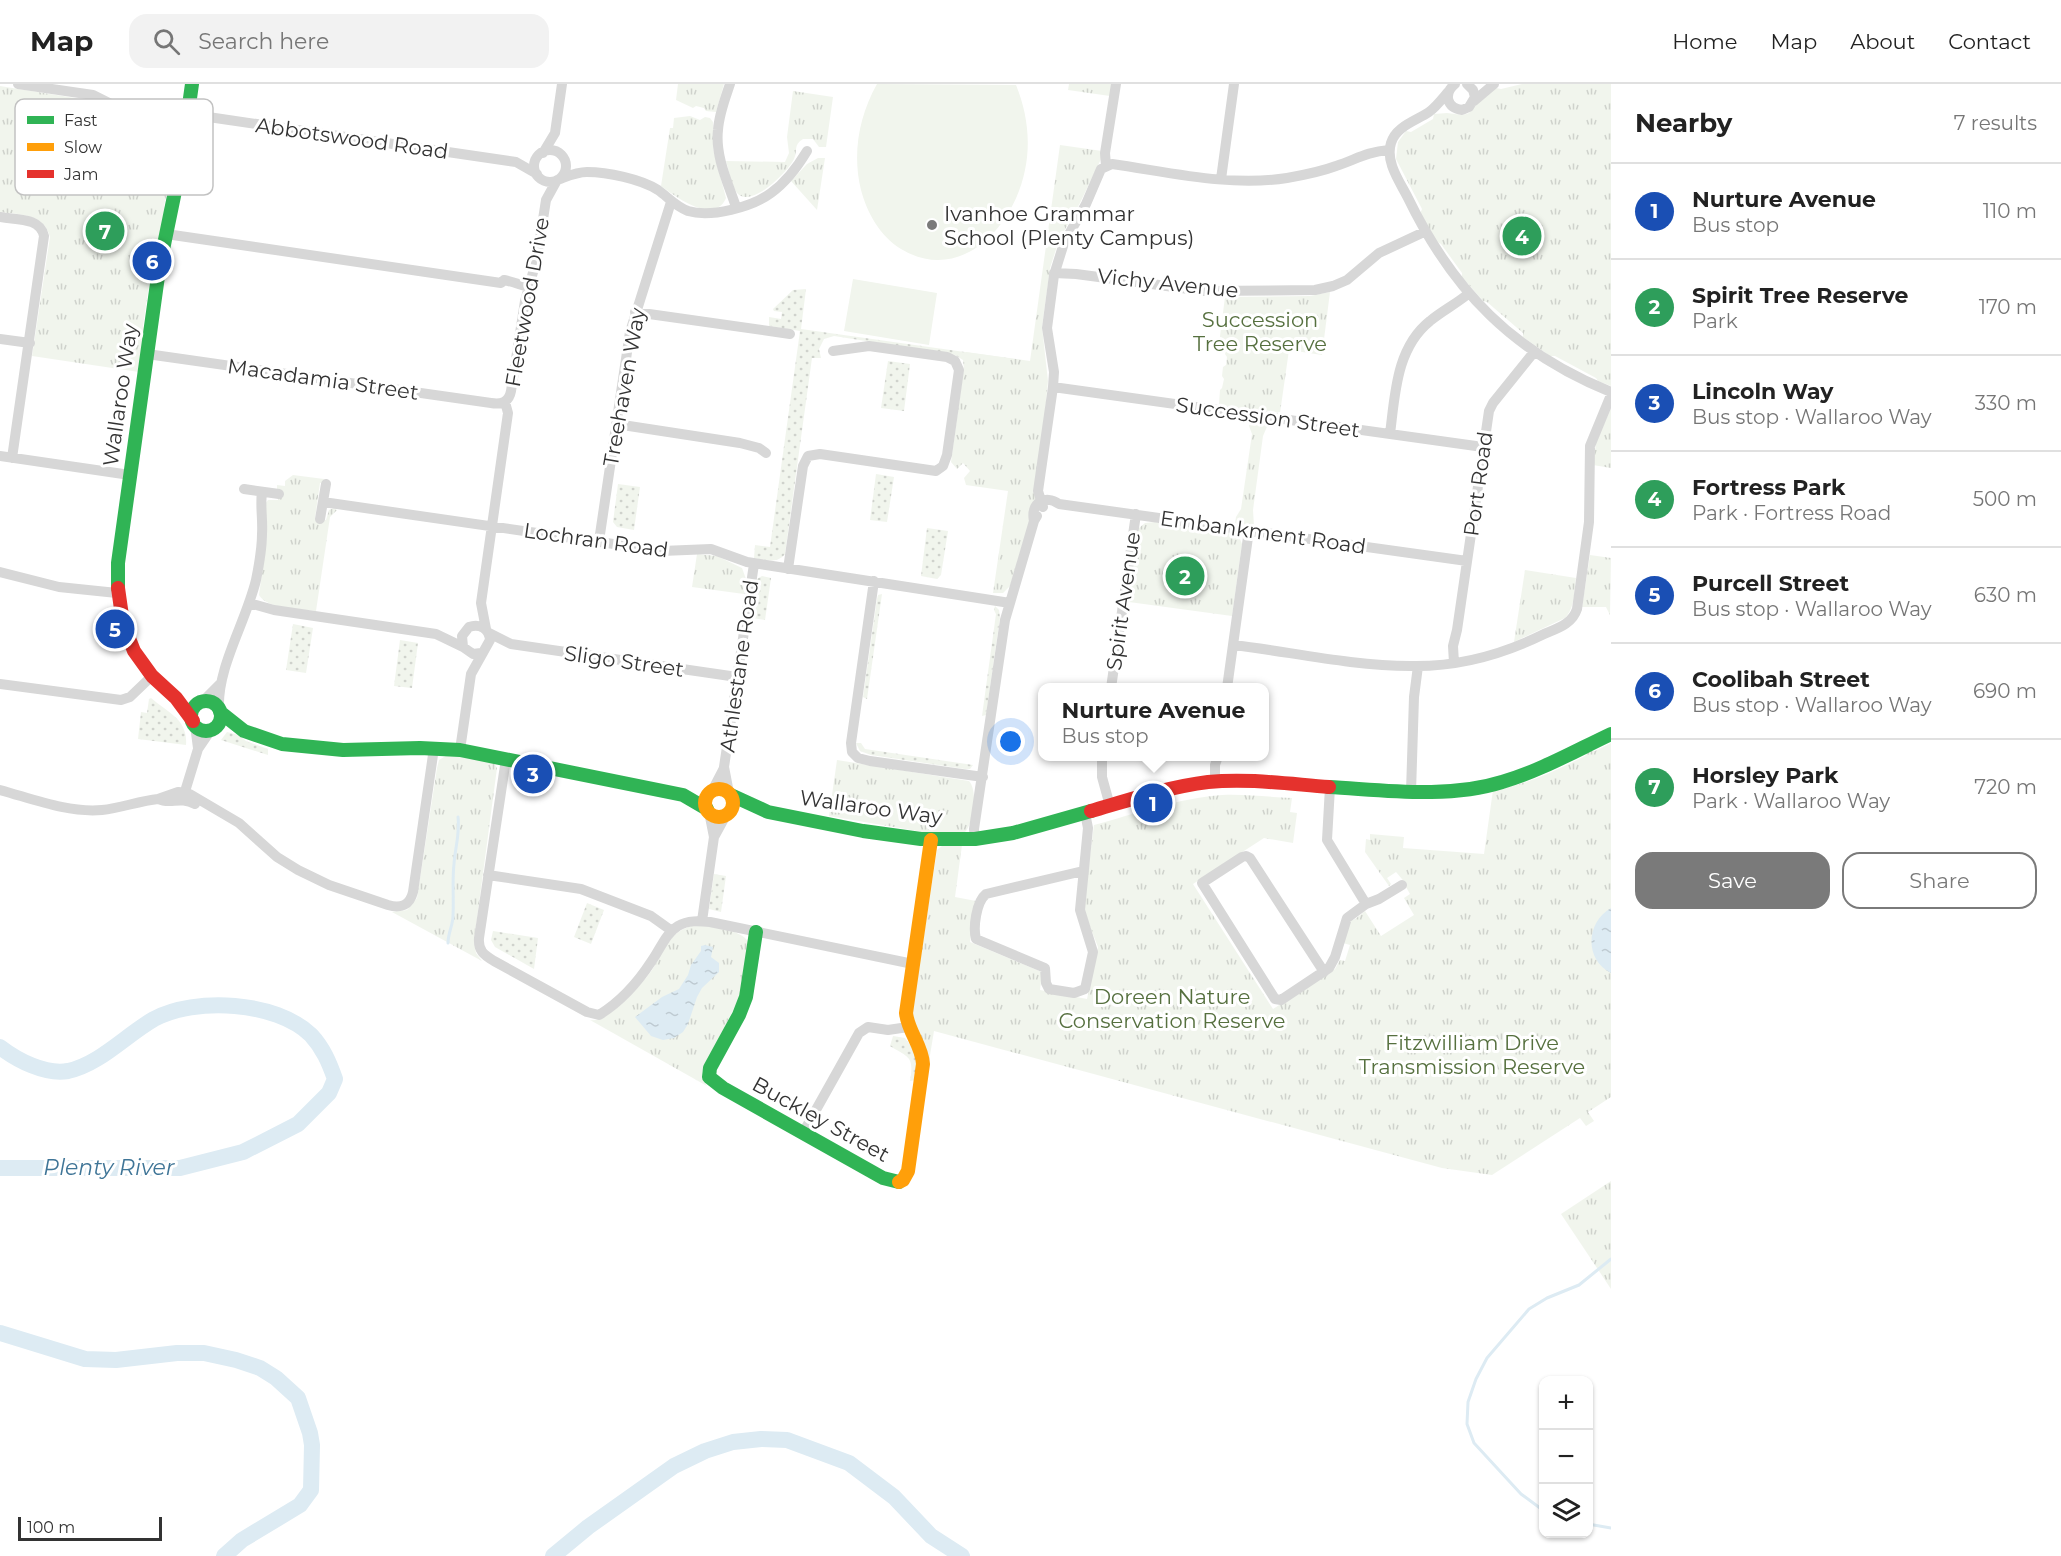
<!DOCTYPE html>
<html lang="en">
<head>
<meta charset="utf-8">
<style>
  :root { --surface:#fff; --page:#f2f2f2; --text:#222; --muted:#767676; --line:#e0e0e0; --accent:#7a7a7a }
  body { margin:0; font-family:Montserrat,sans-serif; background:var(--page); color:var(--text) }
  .controls { position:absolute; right:18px; bottom:18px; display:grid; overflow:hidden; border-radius:12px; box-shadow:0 2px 4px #0004 }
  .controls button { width:54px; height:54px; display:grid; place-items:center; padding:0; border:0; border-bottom:2px solid var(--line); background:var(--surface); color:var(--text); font:30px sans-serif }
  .scale { position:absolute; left:18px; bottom:15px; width:144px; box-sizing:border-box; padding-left:6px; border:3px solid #333; border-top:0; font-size:16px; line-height:21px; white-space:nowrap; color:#333; -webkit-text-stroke:4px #fff; paint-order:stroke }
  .you { position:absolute; left:1011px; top:658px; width:21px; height:21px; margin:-15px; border:4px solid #fff; border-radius:50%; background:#1a73e8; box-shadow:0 0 0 9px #1a73e833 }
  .badge { display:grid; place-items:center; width:39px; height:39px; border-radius:50%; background:var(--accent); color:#fff; font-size:20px; font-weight:700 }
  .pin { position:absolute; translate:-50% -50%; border:3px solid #fff; box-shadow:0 2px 6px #0006 }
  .popup { position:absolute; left:1038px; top:599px; width:231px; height:78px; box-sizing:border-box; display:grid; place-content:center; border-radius:12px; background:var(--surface); filter:drop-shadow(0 2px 4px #0005); font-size:20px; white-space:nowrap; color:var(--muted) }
  .popup b { font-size:22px; color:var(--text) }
  .popup::after { content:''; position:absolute; left:50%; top:100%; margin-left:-12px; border:12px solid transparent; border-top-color:var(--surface) }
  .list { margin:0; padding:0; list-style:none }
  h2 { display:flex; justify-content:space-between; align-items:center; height:78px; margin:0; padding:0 24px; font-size:26px }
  h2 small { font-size:20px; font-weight:400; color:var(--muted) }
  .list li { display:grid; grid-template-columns:39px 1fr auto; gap:18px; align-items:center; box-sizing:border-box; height:96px; padding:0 24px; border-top:2px solid var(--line) }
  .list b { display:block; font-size:22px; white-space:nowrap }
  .list p { margin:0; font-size:20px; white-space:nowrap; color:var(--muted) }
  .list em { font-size:20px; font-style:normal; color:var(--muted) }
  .actions { display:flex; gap:12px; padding:18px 24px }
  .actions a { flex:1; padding:14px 0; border:2px solid var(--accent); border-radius:18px; text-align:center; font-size:21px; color:var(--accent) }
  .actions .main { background:var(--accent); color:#fff }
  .icon { flex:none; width:33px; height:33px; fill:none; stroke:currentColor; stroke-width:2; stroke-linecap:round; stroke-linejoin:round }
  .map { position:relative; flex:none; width:1611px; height:1472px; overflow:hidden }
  header { display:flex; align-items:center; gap:36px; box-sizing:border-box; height:84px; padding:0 30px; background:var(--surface); border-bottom:2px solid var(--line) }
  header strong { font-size:28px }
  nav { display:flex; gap:33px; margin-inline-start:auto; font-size:21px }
  .search { width:420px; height:54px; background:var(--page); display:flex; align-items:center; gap:15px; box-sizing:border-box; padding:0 21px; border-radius:18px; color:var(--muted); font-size:22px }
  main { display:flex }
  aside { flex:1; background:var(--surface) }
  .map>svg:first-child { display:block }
</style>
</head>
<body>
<header>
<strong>Map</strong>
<div class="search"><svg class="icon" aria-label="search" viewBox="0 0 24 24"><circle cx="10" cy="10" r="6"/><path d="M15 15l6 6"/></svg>Search here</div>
<nav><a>Home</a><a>Map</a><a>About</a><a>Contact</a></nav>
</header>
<main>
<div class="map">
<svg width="1611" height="1472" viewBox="0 0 1611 1472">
  <defs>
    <pattern id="grass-dots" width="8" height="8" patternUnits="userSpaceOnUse" patternTransform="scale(1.5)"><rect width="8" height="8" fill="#f1f5ed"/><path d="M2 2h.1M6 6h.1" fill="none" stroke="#cfd2cc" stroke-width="1.8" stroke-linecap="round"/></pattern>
    <pattern id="park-tufts" width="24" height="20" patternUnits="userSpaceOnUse" patternTransform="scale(1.5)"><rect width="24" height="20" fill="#f1f5ed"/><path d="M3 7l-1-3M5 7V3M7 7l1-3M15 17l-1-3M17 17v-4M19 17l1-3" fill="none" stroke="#cfd2cc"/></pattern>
    <pattern id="water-ripples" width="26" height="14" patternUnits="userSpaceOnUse" patternTransform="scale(1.5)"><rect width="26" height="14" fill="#ddebf3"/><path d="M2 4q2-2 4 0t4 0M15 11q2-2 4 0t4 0" fill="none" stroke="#becad1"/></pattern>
  </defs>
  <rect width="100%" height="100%" fill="#fff"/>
  <path fill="url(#grass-dots)" d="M 806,205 L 801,245 L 1022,276 L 964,285 L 963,276 L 955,271 L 834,252 L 824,255 L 819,265 L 821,274 L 812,274 L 785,470 C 777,480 765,476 754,474 L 755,461 L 770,463 L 800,247 L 769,242 L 769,233 L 781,235 L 782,228 L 774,227 L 773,225 L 793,206 Z
    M 888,277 L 910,280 L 904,327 L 881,324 Z
    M 876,390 L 894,393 L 887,438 L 870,436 Z
    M 618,400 L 640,403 L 634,446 L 617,443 L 613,438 Z
    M 927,444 L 948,447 L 941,491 L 937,495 L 921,492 Z
    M 762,492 L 771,494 L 765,536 L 751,534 L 757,495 Z
    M 882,510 L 867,615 L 863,613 L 877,515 L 878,511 Z
    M 995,522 L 999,526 L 1000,534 L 986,631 L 982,632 L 996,530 L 994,526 Z
    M 293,540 L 313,544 L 306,589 L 286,586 Z
    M 400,556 L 418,559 L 412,604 L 394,602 Z
    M 151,614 C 168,629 188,635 186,661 L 138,655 L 141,628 L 147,629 L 149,615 Z
    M 227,648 L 239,651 L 246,657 L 268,665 L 268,671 L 221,656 Z
    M 856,659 L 861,659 L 865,665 L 973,681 L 970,685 L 965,685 L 871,671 L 860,667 Z
    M 714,790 L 726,792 L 721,828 L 709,825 Z
    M 587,819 L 604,826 L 591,860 L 574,853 Z
    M 493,847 L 538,854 L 534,885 L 495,863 L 491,856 Z
    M 893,952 L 905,954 L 917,970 L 916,996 L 910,997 C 914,973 910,974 890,962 Z"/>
  <path fill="url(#park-tufts)" d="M 678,0 L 724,0 L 716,28 L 706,27 L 704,24 L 696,22 L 693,24 L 676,16 Z
    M 1069,0 L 1111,0 L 1110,12 L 1068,6 Z
    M 1522,0 L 1611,0 L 1611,302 L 1598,297 L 1596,294 L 1555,272 L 1550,272 L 1523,253 L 1523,249 L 1487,218 L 1483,217 L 1462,193 L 1462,189 L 1441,160 L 1437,158 L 1420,130 L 1422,125 L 1396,75 L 1398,58 L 1406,47 L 1411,48 L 1433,35 L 1434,30 L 1447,29 L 1463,31 L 1469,29 L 1481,14 L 1496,4 L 1501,5 Z
    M 0,2 L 94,17 L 88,65 L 105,85 L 170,95 L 164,122 L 166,127 L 157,169 L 153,174 L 143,242 L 145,249 L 139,288 L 32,272 L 50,153 C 44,129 20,131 0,128 Z
    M 793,7 L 833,13 L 826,63 L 819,63 L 813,55 L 803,55 C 793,61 798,67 794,75 C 788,88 751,125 737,109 C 731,101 729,86 726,77 L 785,78 L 789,69 L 787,53 Z
    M 690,32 L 700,36 L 705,33 L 710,34 L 713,38 L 713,65 L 726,114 C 714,142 675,112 661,102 L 670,44 L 673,44 L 674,34 Z
    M 1060,61 L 1102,67 L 1101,75 L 1080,119 L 1059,156 L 1050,184 L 1042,243 L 1048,297 L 1037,413 L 1010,502 L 1003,509 L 993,509 L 1008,407 L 966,401 L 964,394 L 970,387 L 963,379 L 957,385 L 951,378 L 966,268 L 1030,277 Z
    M 818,74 L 825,74 L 817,126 L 791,97 L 807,80 Z
    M 1330,208 L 1322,271 L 1289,266 L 1280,329 L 1219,321 L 1220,306 L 1222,304 L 1224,295 L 1222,292 L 1223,283 L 1226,281 L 1227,273 L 1225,270 L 1228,262 L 1226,259 L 1219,260 L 1225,213 L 1310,212 Z
    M 1611,324 L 1611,384 L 1593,381 L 1596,359 Z
    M 1250,336 L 1269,338 L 1263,352 L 1253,426 L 1254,442 L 1235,439 L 1236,433 L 1241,425 L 1252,350 L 1249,342 Z
    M 293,391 L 324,395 L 323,399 L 320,399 L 315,434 L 326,436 L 329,426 L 334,424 L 337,426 L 330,433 L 316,527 C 300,525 267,525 259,511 L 267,452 L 265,420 L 268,416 L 278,416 L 280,406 L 277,405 L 277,401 L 285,402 L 285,397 Z
    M 1155,438 L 1231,449 L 1240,455 L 1242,460 L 1232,532 L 1129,518 L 1139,444 L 1145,439 Z
    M 697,470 L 717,472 L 742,484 L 746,495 L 744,510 L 692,503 Z
    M 1590,471 L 1611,474 L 1610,531 L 1606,523 L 1582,523 Z
    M 1525,486 L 1576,494 C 1574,507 1575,524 1565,534 L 1514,558 Z
    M 1611,659 L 1611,1013 L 1588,1028 L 1594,1037 L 1586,1042 L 1580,1034 L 1492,1091 L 1442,1084 L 934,947 L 929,977 L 911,935 L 937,766 L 942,762 L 962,761 L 955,813 L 976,817 L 970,858 L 1042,888 L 1040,906 L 1087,915 L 1098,863 L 1083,825 L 1094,741 C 1135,730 1179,714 1222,711 C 1245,710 1269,713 1292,714 L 1290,728 L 1297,729 L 1293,759 L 1264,754 L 1193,800 L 1273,925 L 1335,885 L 1340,876 L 1345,877 L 1350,861 L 1343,859 L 1350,838 L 1352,835 L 1354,836 L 1365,827 L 1381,852 L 1414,831 L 1404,814 L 1410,810 L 1406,803 L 1407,801 L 1396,788 L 1387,794 L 1391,800 L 1389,802 L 1365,768 L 1366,755 L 1370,756 L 1370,750 L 1404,753 L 1403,764 L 1484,770 L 1493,706 C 1527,701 1555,687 1585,672 L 1589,667 L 1595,667 Z
    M 449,670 L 494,679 L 497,684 L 474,857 L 476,869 L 482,877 L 392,828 L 407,826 L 417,814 L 437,684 L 439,676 Z
    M 837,676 L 969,697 C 978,706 974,741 964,749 L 941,751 L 829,732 Z
    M 692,842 C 705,841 742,845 748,858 L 742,908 L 702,988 L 703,996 L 707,1002 L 590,936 C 608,940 642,900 652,886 C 659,875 664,863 672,854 C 677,848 684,844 692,842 Z
    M 1611,1097 L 1611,1205 L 1561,1130 Z"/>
  <path fill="#f1f5ed" d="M 877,0 L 1016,1 C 1027,28 1031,57 1025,86 C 1014,142 961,201 901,165 C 880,152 867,129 861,106 C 852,70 859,32 877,0 Z
    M 853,195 L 937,209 L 929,261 L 844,247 Z"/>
  <path fill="url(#water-ripples)" d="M 1611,824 L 1611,889 C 1584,876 1586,838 1611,824 Z
    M 705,861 L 713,863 L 711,873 L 719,879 L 719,888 L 702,904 L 697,913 L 688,940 L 683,948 L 674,954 L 663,956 L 651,952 L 635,933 L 662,913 L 679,905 L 688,891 L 691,881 L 701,867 L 701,862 Z"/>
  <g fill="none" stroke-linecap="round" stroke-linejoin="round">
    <path stroke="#ddebf3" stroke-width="3" d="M 448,859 C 448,849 453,841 453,832 C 454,814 452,797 454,780 C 455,764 460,750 458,733
      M 1544,1427 L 1521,1410 L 1474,1359 L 1467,1340 L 1468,1318 L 1476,1295 L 1487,1274 L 1529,1225 L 1547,1214 L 1579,1201 L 1611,1175
      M 1588,1440 L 1611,1444"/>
    <path stroke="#ddebf3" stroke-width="16" d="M 0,963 C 17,976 45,991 68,987 C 100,980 126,951 154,935 C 195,913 276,917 311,951 C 323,964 329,978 335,995 L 329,1009 L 298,1040 L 243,1068 L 180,1084 L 0,1084
      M 0,1249 L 85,1275 L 116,1276 L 177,1269 L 204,1269 L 236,1276 L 260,1284 L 276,1294 L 298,1314 L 310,1349 L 312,1361 L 311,1406 L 300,1421 L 242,1456 L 224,1472
      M 553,1472 L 588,1443 L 674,1382 L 705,1367 L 733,1358 L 761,1355 L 787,1356 L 849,1379 L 894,1413 L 931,1452 L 962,1472"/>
    <path stroke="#d7d7d7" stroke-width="10" d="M 18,0 L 93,11 L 111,20
      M 730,0 C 725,15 719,30 718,46 C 715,72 728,99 736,123
      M 1455,0 C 1443,10 1447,24 1462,26 L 1469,23 L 1475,13 L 1473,6 L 1467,0
      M 1448,8 C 1442,15 1436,23 1429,28 C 1416,37 1396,42 1391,59 C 1385,78 1400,98 1408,114 C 1453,207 1514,269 1611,308
      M 1474,17 L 1494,0
      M 188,30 L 516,78 L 537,90
      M534 82a16 16 0 1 1 32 0a16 16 0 1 1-32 0Z
      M 543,69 L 555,49 L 562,0
      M 1106,82 L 1105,69 L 1116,0
      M 560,95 C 568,92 577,88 587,88 C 607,88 641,95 658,106 C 668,113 675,122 688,127 C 711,134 752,123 771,109 C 785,99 798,82 807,67
      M 1221,95 L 1234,0
      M 0,133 C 16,136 40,133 44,152 L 12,374
      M 166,150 L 501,199 L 504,196 C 514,198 520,201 529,203
      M 1054,189 L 1076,190 L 1204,207 L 1315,206 L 1333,202 L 1347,196 L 1379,169 L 1424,148
      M 635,228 L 790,250
      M 0,255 L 30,259
      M 147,270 L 491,319 C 501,321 509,318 511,307 L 525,217 L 537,174 L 546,116 L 557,96
      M 1053,303 L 1483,363
      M 616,340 L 740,359 L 759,364 L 766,369
      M 1390,350 C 1395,311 1396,264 1430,237 C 1442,227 1456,220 1468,210
      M 0,372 L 130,391
      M 244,405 L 279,410
      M 323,418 L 662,467 L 711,465 L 747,478 L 1010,519
      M 1043,423 L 1038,407 L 1053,303 L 1054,288 L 1047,244 L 1054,191 L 1064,159 L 1086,120 L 1101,85 L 1112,80 C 1169,88 1229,103 1287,94 C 1304,91 1320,88 1336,82 C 1357,75 1366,68 1389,66
      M 320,435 L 326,400
      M 1034,437 C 1030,419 1045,410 1059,420 L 1467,477
      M 599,457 L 630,248 L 671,118
      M 788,485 L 803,382 L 808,372 L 820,370 L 936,387 L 943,382 L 947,371 L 959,286 L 955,277 L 947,273 L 869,262 L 833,267
      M 0,488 L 59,503 L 117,509
      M 874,497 L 851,659 L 852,668 L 858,674 L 870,677 L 983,693
      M 249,519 L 274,526 L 436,550 L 463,563
      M 486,545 L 481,519 L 506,343 L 508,329 L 505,318
      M 489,549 L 511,560 L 737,593
      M 1234,561 C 1291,568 1353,582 1410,582 C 1455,583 1501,571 1542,551 C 1555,545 1572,541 1577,525 L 1589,438 L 1590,362 L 1611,311
      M 1454,579 L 1453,562 L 1457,546 L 1489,327 L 1493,319 L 1534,268
      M 0,600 L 121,616 L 130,613 L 152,592
      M 1111,604 L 1136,430
      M 1227,604 L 1249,446
      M 202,618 L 220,600
      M 219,625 C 217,583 246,538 256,496 C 259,481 262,465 262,450 C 263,435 260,422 262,408
      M 195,641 L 198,664
      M 460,666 L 471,590 L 490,556 C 489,545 480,539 469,543 L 462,552 L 463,563 L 473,570 L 481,569
      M 1102,672 L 1102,693 L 1110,722
      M 506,675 L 479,854 C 478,867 484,871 494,877 L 587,928 L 599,931 C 620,918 638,898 651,878 C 660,866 665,850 678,842 C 688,836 699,837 710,838 L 913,880
      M 1215,697 L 1215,681 L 1218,672
      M 0,706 C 33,715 68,729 102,726 C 121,724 139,717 158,715 C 171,721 179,712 195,720
      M 712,707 L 724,684
      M 1411,708 L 1414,613 L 1418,582
      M 729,709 L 724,683 L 754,480
      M 183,714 L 198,665 L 211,646
      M 158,715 L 178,708 L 188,709 L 239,739 L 277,773 L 298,786 L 329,801 L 388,821 C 401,825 410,821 413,808 L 434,664
      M 714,753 L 726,731
      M 975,755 L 974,745 L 1005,536 L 1034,437 L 1037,432
      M 1083,787 L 986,810 C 976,818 973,844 976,855 L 1045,884 L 1046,899 L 1049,905 L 1074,909 L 1085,905 L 1093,868 L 1080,826 L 1088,744 L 1085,729
      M 488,791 L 581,805 L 651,832 L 672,847
      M 1366,820 L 1379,815 L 1402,801
      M 702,837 L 714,753 L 709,728
      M 1324,888 L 1250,774 L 1246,772 L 1242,773 L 1202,799 L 1275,915 L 1281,916 L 1329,884 L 1335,873 L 1347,834 L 1366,820 L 1327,756 L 1330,703
      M 803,1049 L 859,949 L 868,943 L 888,946 L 908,943"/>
    <path stroke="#30b455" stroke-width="14" d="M 118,504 L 118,479 L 159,185 L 181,78 L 192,0
      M191 632a15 15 0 1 1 30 0a15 15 0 1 1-30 0Z
      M 220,628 L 244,647 L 282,660 L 343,666 L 420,664 L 460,666 L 683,711 L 707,725
      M 1329,703 C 1384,706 1448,715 1502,698 C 1540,687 1575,667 1611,650
      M 731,711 L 768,728 L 863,747 L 921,755 L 975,755 L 1013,749 L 1091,727
      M 756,848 L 746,913 L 739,931 L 710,984 L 709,993 L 723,1004 L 883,1094 L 899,1098"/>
    <path stroke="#ff9f0a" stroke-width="14" d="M705 719a14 14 0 1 1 28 0a14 14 0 1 1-28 0Z
      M 899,1098 L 903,1096 L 908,1087 L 923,980 C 922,961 908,948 906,929 L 931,756"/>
    <path stroke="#e5322d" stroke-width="14" d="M 118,504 L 123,539 L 134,567 L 152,592 L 176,614 L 193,637
      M 1091,727 C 1129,716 1168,703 1208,698 C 1248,694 1289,700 1329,703"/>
  </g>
  <circle fill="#7a7a7a" stroke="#fff" stroke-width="2" cx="932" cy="141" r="6"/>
  <g text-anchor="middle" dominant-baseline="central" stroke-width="6" stroke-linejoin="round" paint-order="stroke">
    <g font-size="21" fill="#333" stroke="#fff">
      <text transform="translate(352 54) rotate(8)">Abbotswood Road</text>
      <text transform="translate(1168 199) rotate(6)">Vichy Avenue</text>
      <text transform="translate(527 218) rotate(-80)">Fleetwood Drive</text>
      <text transform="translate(323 295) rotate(8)">Macadamia Street</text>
      <text transform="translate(624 303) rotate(-80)">Treehaven Way</text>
      <text transform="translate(120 311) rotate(-82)">Wallaroo Way</text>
      <text transform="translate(1268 333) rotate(8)">Succession Street</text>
      <text transform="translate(1478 400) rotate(-82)">Port Road</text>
      <text transform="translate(1263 448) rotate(8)">Embankment Road</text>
      <text transform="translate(596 456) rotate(8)">Lochran Road</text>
      <text transform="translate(1123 517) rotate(-82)">Spirit Avenue</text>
      <text transform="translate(624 577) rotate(8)">Sligo Street</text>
      <text transform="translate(739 582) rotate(-82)">Athlestane Road</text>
      <text transform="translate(871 723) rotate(8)">Wallaroo Way</text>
      <text transform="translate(821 1035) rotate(29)">Buckley Street</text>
    </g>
    <g font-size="21" fill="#333" stroke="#fff" text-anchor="start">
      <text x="944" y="129">Ivanhoe Grammar<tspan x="944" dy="24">School (Plenty Campus)</tspan></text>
    </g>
    <g font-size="21" fill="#56703f" stroke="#fff">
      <text x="1260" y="235">Succession<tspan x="1260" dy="24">Tree Reserve</tspan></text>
      <text x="1172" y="912">Doreen Nature<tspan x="1172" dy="24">Conservation Reserve</tspan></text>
      <text x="1472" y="958">Fitzwilliam Drive<tspan x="1472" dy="24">Transmission Reserve</tspan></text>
    </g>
    <g font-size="22" font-style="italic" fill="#3f7597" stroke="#fff">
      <text x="109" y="1083">Plenty River</text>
    </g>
  </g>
  <rect x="15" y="15" width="198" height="96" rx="9" fill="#fff" stroke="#c2c2c2" stroke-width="1.5"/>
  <rect x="27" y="32" width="27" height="8" fill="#30b455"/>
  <rect x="27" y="59" width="27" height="8" fill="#ff9f0a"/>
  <rect x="27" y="86" width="27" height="8" fill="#e5322d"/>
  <g font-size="16" fill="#333">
    <text x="64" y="42">Fast</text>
    <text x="64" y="69">Slow</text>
    <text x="64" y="96">Jam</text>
  </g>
</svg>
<div class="controls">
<button>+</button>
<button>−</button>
<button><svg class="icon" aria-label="layers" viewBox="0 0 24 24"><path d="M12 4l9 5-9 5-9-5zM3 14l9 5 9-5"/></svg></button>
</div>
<div class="scale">100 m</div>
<div class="you"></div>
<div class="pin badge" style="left:1153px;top:719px;background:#1a4fb4">1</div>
<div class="popup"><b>Nurture Avenue</b>Bus stop</div>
<div class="pin badge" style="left:1185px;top:492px;background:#2e9e5b">2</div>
<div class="pin badge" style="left:533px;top:690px;background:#1a4fb4">3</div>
<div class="pin badge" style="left:1522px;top:152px;background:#2e9e5b">4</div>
<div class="pin badge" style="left:115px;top:545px;background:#1a4fb4">5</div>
<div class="pin badge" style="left:152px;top:177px;background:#1a4fb4">6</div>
<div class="pin badge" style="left:105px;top:147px;background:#2e9e5b">7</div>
</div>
<aside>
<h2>Nearby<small>7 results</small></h2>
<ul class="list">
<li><span class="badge" style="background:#1a4fb4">1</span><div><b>Nurture Avenue</b><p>Bus stop</p></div><em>110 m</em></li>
<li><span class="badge" style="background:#2e9e5b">2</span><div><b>Spirit Tree Reserve</b><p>Park</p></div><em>170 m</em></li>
<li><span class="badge" style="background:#1a4fb4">3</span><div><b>Lincoln Way</b><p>Bus stop · Wallaroo Way</p></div><em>330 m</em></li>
<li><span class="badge" style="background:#2e9e5b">4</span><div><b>Fortress Park</b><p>Park · Fortress Road</p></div><em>500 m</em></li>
<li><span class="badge" style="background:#1a4fb4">5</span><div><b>Purcell Street</b><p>Bus stop · Wallaroo Way</p></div><em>630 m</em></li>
<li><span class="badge" style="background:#1a4fb4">6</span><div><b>Coolibah Street</b><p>Bus stop · Wallaroo Way</p></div><em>690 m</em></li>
<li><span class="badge" style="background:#2e9e5b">7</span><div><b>Horsley Park</b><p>Park · Wallaroo Way</p></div><em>720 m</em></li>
</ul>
<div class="actions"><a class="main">Save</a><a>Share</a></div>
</aside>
</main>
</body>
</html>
